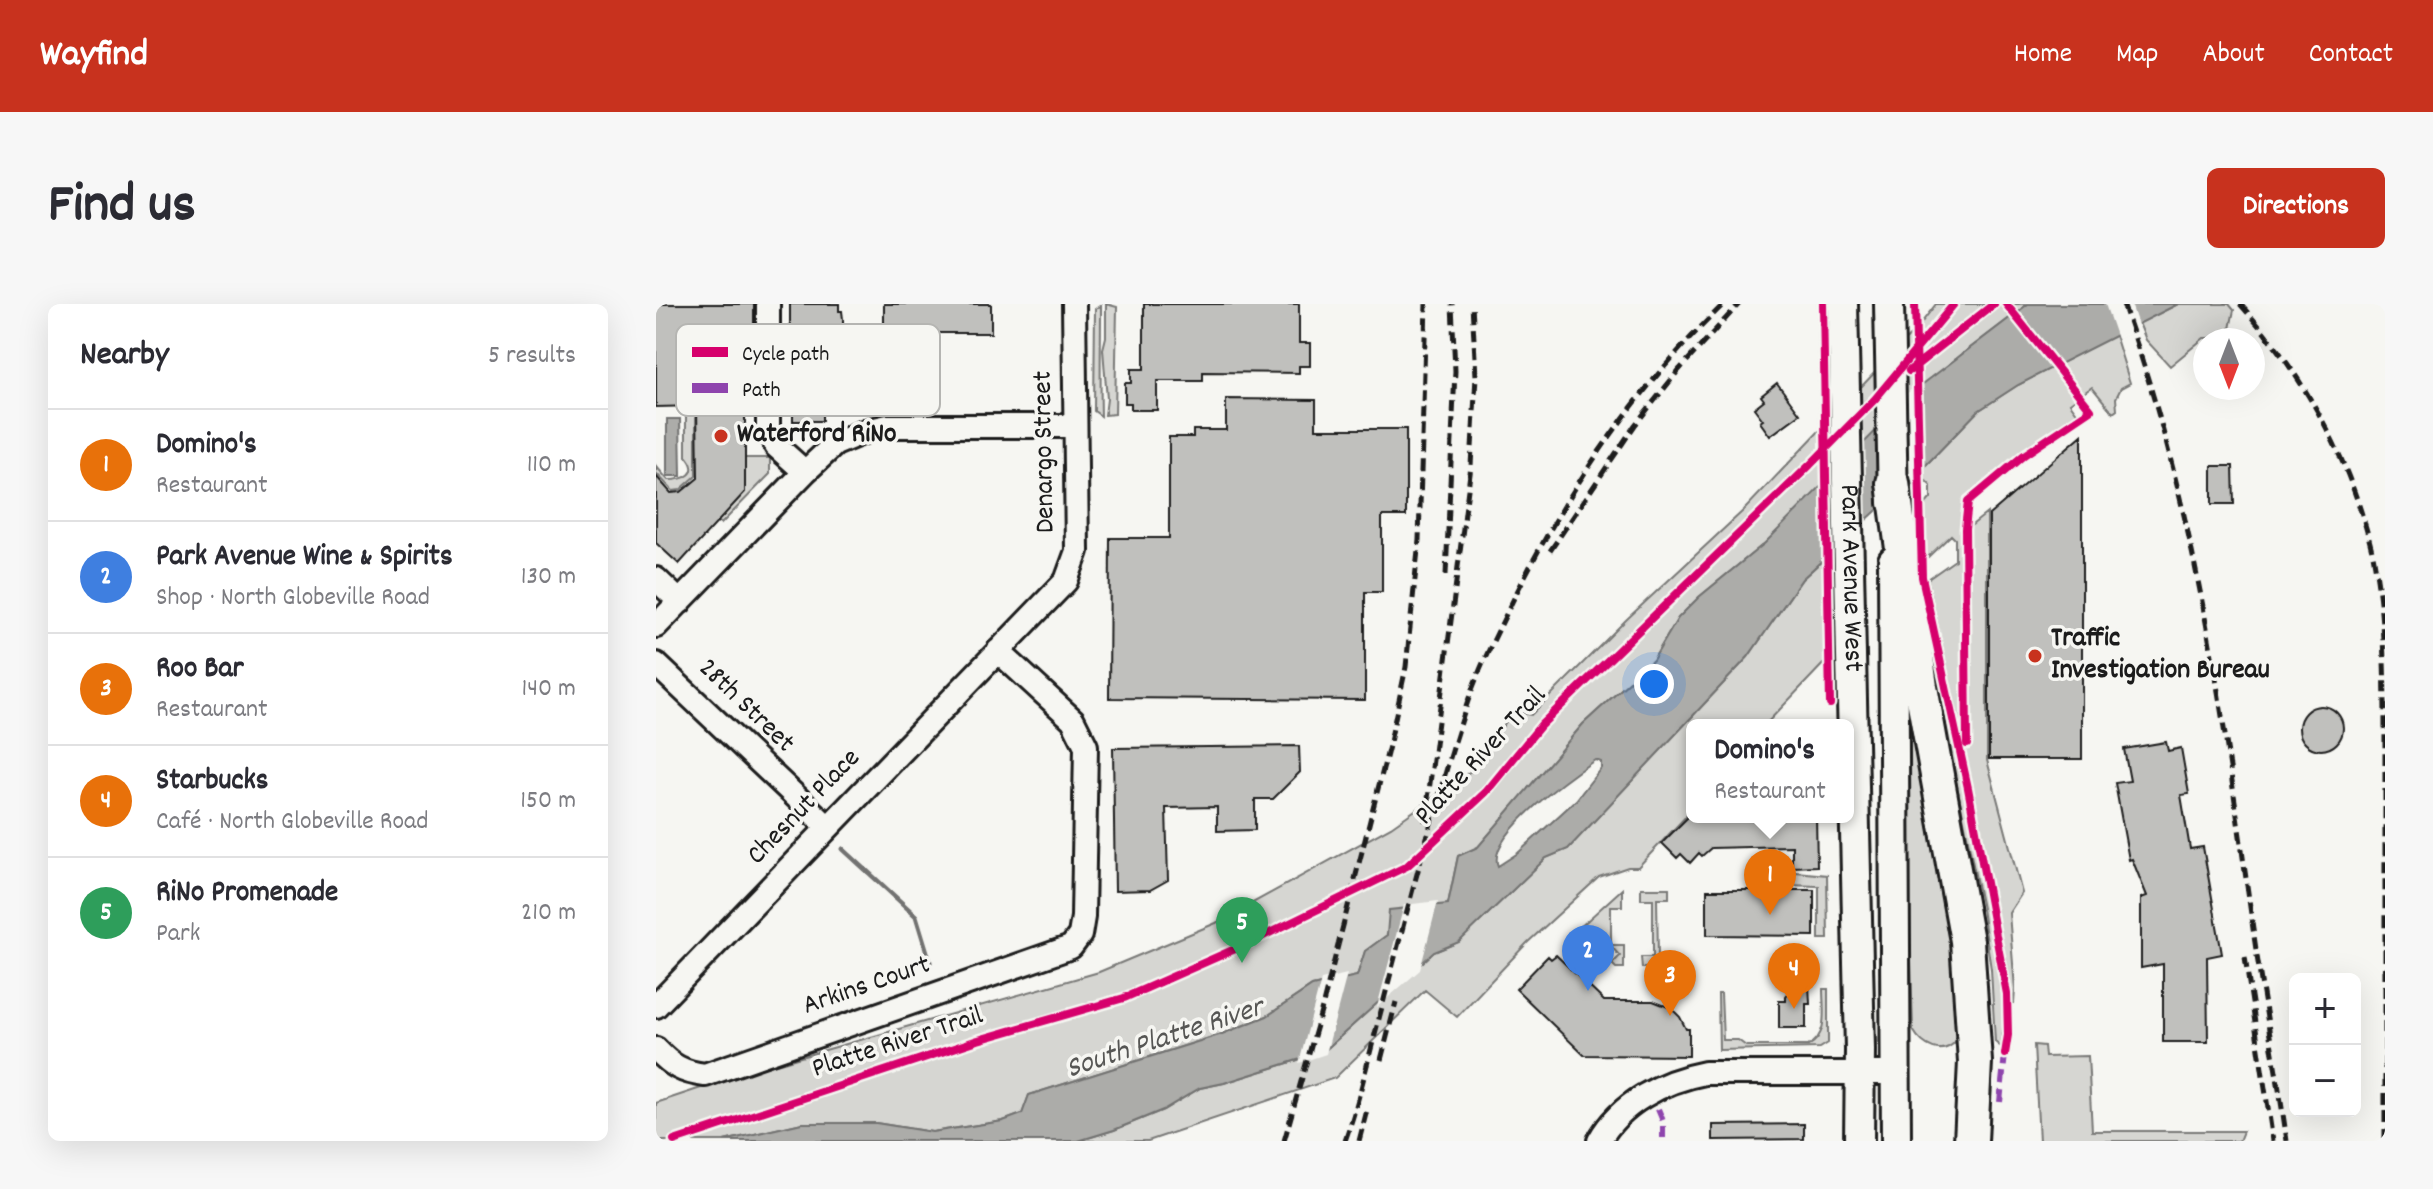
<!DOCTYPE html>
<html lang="en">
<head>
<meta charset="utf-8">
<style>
  :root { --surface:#fff; --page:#f7f7f7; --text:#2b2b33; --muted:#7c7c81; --line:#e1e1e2; --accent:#c8321e }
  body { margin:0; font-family:Dekko,sans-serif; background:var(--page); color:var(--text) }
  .controls { position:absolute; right:24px; bottom:24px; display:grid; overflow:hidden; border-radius:12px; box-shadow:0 8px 32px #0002 }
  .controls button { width:72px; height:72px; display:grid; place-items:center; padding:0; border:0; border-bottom:2px solid var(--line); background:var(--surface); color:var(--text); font:40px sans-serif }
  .compass { position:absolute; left:1537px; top:24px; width:72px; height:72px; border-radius:50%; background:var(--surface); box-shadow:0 8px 32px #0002; rotate:180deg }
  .you { position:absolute; left:998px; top:380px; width:28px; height:28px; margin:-20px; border:6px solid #fff; border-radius:50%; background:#1a73e8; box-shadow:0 0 0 12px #1a73e833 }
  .badge { display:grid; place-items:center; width:52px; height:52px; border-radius:50%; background:var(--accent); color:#fff; font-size:26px; font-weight:700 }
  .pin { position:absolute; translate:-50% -66px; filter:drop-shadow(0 2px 4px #0008) }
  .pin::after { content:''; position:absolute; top:42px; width:28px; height:24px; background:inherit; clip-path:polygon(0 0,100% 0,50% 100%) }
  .popup { position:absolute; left:1030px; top:415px; width:168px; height:104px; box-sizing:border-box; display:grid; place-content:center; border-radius:12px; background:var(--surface); filter:drop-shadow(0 2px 6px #0005); font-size:26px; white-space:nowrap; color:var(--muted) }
  .popup b { font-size:30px; color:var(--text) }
  .popup::after { content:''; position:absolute; left:50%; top:100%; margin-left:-16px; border:16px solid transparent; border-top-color:var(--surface) }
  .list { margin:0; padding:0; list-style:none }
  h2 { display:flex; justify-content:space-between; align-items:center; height:104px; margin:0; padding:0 32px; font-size:34px }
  h2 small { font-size:26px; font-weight:400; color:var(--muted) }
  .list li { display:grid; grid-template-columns:52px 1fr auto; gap:24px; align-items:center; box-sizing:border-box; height:112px; padding:0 32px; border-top:2px solid var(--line) }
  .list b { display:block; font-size:30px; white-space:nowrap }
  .list p { margin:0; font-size:26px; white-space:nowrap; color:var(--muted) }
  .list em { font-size:26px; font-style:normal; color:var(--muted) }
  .map { position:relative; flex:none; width:1729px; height:837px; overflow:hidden; border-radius:12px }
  header { display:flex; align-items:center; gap:48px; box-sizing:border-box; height:112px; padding:0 40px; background:var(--accent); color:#fff }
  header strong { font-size:38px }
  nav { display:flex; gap:44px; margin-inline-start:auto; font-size:28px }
  .intro { display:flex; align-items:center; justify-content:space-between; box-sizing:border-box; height:192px; padding:0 48px }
  h1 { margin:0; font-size:56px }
  .button { padding:20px 36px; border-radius:12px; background:var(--accent); color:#fff; font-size:28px; font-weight:700 }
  main { display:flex; gap:48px; padding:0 48px }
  aside { flex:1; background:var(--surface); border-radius:12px; box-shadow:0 8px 32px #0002 }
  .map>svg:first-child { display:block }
</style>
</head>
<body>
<header>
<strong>Wayfind</strong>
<nav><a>Home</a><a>Map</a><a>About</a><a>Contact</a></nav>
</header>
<div class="intro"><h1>Find us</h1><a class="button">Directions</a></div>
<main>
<aside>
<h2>Nearby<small>5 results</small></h2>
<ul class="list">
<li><span class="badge" style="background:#e8710a">1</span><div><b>Domino's</b><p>Restaurant</p></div><em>110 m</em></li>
<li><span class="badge" style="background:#3f7fe0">2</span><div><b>Park Avenue Wine &amp; Spirits</b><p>Shop · North Globeville Road</p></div><em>130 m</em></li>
<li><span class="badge" style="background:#e8710a">3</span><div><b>Roo Bar</b><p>Restaurant</p></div><em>140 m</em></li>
<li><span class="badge" style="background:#e8710a">4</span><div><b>Starbucks</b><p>Café · North Globeville Road</p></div><em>150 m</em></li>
<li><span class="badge" style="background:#2e9e5b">5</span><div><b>RiNo Promenade</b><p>Park</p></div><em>210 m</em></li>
</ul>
</aside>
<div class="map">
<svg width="1729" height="837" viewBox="0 0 1729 837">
  <rect width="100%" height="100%" fill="#f6f6f2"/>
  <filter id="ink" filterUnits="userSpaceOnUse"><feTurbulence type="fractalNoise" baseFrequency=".0125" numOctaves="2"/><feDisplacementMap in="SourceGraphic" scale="16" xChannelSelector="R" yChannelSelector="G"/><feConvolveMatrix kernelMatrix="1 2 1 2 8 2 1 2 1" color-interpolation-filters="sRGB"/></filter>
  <g filter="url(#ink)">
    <path fill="#d6d6d2" stroke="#797977" stroke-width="2" d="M 450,0 L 461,3 L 459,110 L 449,111 L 451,95 L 447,45 L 450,33 Z
      M 1280,0 L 1372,0 L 1305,51 L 1109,239 L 1043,293 L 1022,314 L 997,356 L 927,420 L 822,543 L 802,552 L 792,600 L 731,631 L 709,647 L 701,672 L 656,682 L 611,712 L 566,730 L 373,791 L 366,810 L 347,817 L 276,828 L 220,819 L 146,819 L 68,837 L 0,837 L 0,799 L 99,766 L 443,668 L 560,619 L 735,523 L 819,464 L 857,407 L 875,411 L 971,315 L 1088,206 L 1262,23 Z
      M 1522,0 L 1573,0 L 1578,6 L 1572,34 L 1548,34 L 1514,62 L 1490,36 L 1483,19 Z
      M 445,1 C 445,38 444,75 445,112 L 438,107 L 439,5 Z
      M 1459,31 L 1474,79 L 1465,84 L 1460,94 L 1461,106 L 1457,109 L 1436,83 L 1414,99 L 1422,110 L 1365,147 L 1309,197 L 1307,228 L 1331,209 L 1331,456 L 1366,589 L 1353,609 L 1359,685 L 1358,700 L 1318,489 L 1272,275 L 1299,256 L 1299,235 L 1295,231 L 1268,257 L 1268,202 L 1275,194 L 1275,182 L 1267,174 L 1267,164 L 1322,107 L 1362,81 Z
      M 34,106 L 40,111 L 40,172 L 24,186 L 17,187 L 0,169 L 0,162 L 12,176 C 28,176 46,170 30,152 L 30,110 Z
      M 89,154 L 114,154 L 114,170 L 65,220 L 62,217 Z
      M 1167,256 L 1169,358 L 1109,421 L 1036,421 L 1036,506 L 982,563 L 972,563 L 943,573 L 871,639 L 801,713 L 769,686 L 679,774 L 492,837 L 422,837 L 458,826 L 507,806 L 544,784 L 568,779 L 667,748 L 778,648 L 803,638 L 890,554 L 912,545 L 1092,353 L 1146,275 Z
      M 1265,288 L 1274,322 L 1345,671 L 1348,712 L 1345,743 L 1339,738 L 1335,665 L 1326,605 L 1262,290 Z
      M 1246,346 L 1275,538 L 1293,628 L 1300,685 L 1300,737 C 1286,753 1267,743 1257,726 Z
      M 1129,567 L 1171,571 L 1172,635 L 1163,635 L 1163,582 L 1130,581 Z
      M 985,584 L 1013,584 L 1013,594 L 1001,594 L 1002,653 L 1015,654 L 1016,664 L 986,664 L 985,653 L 997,653 L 997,595 L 985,595 Z
      M 966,585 L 966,602 L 955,602 L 955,641 L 968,641 L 968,664 L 960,664 L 956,660 L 964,652 L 940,626 L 931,634 L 922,625 Z
      M 1167,685 L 1172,685 L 1172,739 L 1164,744 L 1063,746 L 1062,690 L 1065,690 L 1067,736 L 1082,736 L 1090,742 L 1152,742 C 1173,731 1167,706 1167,685 Z
      M 1378,741 L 1388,742 L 1389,753 L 1432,752 L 1436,827 L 1587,827 L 1583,837 L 1383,837 Z"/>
    <path fill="#acaca9" stroke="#727271" stroke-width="2" fill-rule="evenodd" d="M 1372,0 L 1522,0 L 1362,81 L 1322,107 L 1267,164 L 1146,275 L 1092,353 L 912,545 L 890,554 L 803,638 L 778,648 L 667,748 L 568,779 L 544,784 L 507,806 L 458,826 L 422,837 L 68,837 L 146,819 L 220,819 L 276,828 L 347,817 L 366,810 L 373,791 L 566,730 L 611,712 L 656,682 L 701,672 L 709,647 L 731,631 L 733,606 L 792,600 L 802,552 L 822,543 L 927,420 L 997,356 L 1022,314 L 1043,293 L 1109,239 L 1263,83 ZM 939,456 L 945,458 L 945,464 L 920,496 L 862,549 L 842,562 C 829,533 916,471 939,456 Z
      M 11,115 L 24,115 L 25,172 L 11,172 Z"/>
    <path fill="#f6f6f2" d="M 1449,0 L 1475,0 L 1483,24 L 1461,35 Z
      M 1359,4 L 1405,62 L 1397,66 L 1351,9 Z
      M 1264,77 L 1265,171 L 1221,211 L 1219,121 Z
      M 1209,131 L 1211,221 L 1168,261 L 1165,174 Z
      M 782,597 L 764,666 L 721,703 L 748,601 Z
      M 691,670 L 670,750 L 643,759 L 665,676 Z"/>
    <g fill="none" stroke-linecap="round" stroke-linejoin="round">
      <path stroke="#727271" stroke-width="5" d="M 187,545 L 260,612 L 274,658"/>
    </g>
    <path fill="#c0c0bd" stroke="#1c1c1c" stroke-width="2" d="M 0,0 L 98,0 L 98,86 L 89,86 L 89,188 L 23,260 L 0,239 L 0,172 L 15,189 L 25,188 L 42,174 L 41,102 L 0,103 Z
      M 134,0 L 183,0 L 183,7 L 186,7 L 187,15 L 187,47 L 228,47 L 228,0 L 335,0 L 335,29 L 277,29 L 275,87 L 254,87 L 254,96 L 166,100 L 166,117 L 137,117 L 137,109 L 134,109 Z
      M 488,0 L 643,0 L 643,39 L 654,39 L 654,62 L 643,62 L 643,69 L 547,68 L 547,77 L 501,77 L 501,106 L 475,106 L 475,99 L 469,99 L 469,79 L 475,79 L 475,65 L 488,65 Z
      M 1121,79 L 1144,110 L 1114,132 L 1104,118 L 1107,116 L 1098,104 L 1108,96 L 1105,92 Z
      M 570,95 L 660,96 L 660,125 L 750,125 L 750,212 L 726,212 L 726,288 L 709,288 L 709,396 L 453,394 L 454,234 L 513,234 L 513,133 L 537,133 L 537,126 L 570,126 Z
      M 1426,131 L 1426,455 L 1333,455 L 1333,211 Z
      M 1556,162 L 1577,162 L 1578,200 L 1556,200 Z
      M1643 424a22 22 0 1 1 44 0a22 22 0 1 1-44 0Z
      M 1510,438 L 1512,447 L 1525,444 L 1533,490 L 1525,491 L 1534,545 L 1547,543 L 1566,650 L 1551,653 L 1552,738 L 1507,738 L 1507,660 L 1485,664 L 1485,594 L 1491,592 L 1476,555 L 1473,556 L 1459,479 L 1474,477 L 1468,445 Z
      M 643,442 L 644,468 L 617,495 L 599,495 L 599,526 L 561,527 L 561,503 L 510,504 L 512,576 L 494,586 L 459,587 L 457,444 Z
      M 1032,513 L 1160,513 L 1161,562 L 1136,563 L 1136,542 L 1055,544 L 1046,552 L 1043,549 L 1034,559 L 1025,550 L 1021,554 L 1006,539 Z
      M 1051,586 L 1158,586 L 1158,632 L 1051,631 Z
      M 900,651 L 948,697 L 997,697 L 1015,704 L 1024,713 L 1030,725 L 1033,725 L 1033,752 L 928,751 L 860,685 L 892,652 L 895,655 Z
      M 1153,681 L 1154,700 L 1150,700 L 1150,724 L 1123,724 L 1123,697 L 1130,697 L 1130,692 L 1137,683 Z
      M 1148,820 L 1148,835 L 1057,836 L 1057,821 Z"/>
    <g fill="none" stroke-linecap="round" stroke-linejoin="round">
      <defs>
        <path id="minor" d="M 112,0 L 112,125 L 120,142 L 149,168
          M 0,275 L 24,298
          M 0,322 L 149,168 L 179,140 L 210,127 L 232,122 L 418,122
          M 0,360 L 172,523
          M 0,702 L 410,277 L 421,247 L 418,0
          M 0,745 C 16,762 26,768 49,771 L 415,643 L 424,631 L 427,613 L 430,442 L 417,416 L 342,347
          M 943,837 C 964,799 1007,777 1049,769 L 1241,769"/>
        <g id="major">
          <path id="s1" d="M 1187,0 L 1204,746 L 1203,837"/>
          <path d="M 1233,0 L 1237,199"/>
          <path d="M 1237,257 L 1240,837"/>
        </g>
        <path id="highway" d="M 1237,179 L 1265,383 L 1311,637 L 1319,758 L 1315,837"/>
      </defs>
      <use href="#minor" stroke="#1c1c1c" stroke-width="28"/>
      <use href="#major" stroke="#1c1c1c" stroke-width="34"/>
      <use href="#highway" stroke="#1c1c1c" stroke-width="38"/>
      <use href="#minor" stroke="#f6f6f2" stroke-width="22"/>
      <use href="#major" stroke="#f6f6f2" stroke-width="28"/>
      <use href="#highway" stroke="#f6f6f2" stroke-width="32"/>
      <path stroke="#1c1c1c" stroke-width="5" stroke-dasharray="12 6" stroke-linecap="butt" d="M 1467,0 C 1538,196 1566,404 1595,610 C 1605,686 1620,761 1631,837
        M 1584,0 C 1649,72 1695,156 1717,251 C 1729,312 1729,377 1729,439 C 1729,510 1729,582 1729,653
        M 894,247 L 979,121 L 1023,66 L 1083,0
        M 790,271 L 799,67 L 796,0
        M 769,518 L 815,162 L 820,72 L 816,0
        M 1589,653 L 1617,837
        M 725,756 L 740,698
        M 628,837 L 666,704 L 734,438 L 750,363 L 763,236 L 770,0
        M 689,837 C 702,800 710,764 720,726 C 749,616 777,502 813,394 C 825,360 842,327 858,294 C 911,186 980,84 1068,0
        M 703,837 L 711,806
        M 1729,837 L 1729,643"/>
      <path stroke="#8e44ad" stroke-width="6" stroke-dasharray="12 6" stroke-linecap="butt" d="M 1344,798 L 1349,750
        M 1002,805 L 1007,817 L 1007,837"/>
      <defs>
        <path id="cycleway" d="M 1167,0 L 1174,400
          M 1259,0 L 1266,273 L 1312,484 L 1351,690 L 1352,731 L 1349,750
          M 1253,67 L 1338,0
          M 1311,440 L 1309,225 L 1312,198 L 1368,151 L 1435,106 L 1350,0
          M 18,837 L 322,736 L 468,694 L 595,638 L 751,562 L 830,488 L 885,421 L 1154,161 L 1219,95 L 1298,0"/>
      </defs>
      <use href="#cycleway" stroke="#f6f6f2" stroke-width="13"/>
      <use href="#cycleway" stroke="#d6006c" stroke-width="8"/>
    </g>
  </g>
  <g fill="#c8321e" stroke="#f6f6f2" stroke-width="3">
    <circle cx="65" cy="132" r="8"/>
    <circle cx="1379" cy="352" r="8"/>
  </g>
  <g text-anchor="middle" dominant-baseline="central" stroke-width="7" stroke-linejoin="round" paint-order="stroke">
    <g font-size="28" font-weight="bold" fill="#1c1c1c" stroke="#f6f6f2" text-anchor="start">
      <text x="81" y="132">Waterford RiNo</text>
      <text x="1395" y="336">Traffic<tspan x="1395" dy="32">Investigation Bureau</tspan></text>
    </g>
    <g font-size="28" fill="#1c1c1c" stroke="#f6f6f2">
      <text transform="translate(390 148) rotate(-91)">Denargo Street</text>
      <text stroke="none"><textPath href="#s1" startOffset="274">Park Avenue West</textPath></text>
      <text transform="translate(89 403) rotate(44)">28th Street</text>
      <text transform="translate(826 453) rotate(-47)">Platte River Trail</text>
      <text transform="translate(149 504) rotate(-46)">Chesnut Place</text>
      <text transform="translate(211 683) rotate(-19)">Arkins Court</text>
      <text transform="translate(242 740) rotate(-18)">Platte River Trail</text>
    </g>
    <g font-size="30" font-style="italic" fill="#565654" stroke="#f6f6f2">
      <text transform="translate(509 736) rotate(-18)">South Platte River</text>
    </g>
  </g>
  <rect x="20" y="20" width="264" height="92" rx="12" fill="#f6f6f2" stroke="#b5b5b2" stroke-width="2"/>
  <rect x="36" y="43" width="36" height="10" fill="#d6006c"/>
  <rect x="36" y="79" width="36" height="10" fill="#8e44ad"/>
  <g font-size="22" fill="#1c1c1c">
    <text x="86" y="56">Cycle path</text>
    <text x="86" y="92">Path</text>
  </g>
</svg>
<div class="controls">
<button>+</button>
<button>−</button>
</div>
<svg class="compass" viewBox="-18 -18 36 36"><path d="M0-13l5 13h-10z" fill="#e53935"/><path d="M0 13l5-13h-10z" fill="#7c7c81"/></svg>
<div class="you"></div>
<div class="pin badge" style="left:1114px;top:611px;background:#e8710a">1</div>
<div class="popup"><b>Domino's</b>Restaurant</div>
<div class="pin badge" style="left:932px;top:687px;background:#3f7fe0">2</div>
<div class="pin badge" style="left:1014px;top:712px;background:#e8710a">3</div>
<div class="pin badge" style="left:1138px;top:705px;background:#e8710a">4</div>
<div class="pin badge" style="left:586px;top:659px;background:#2e9e5b">5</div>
</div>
</main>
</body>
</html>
